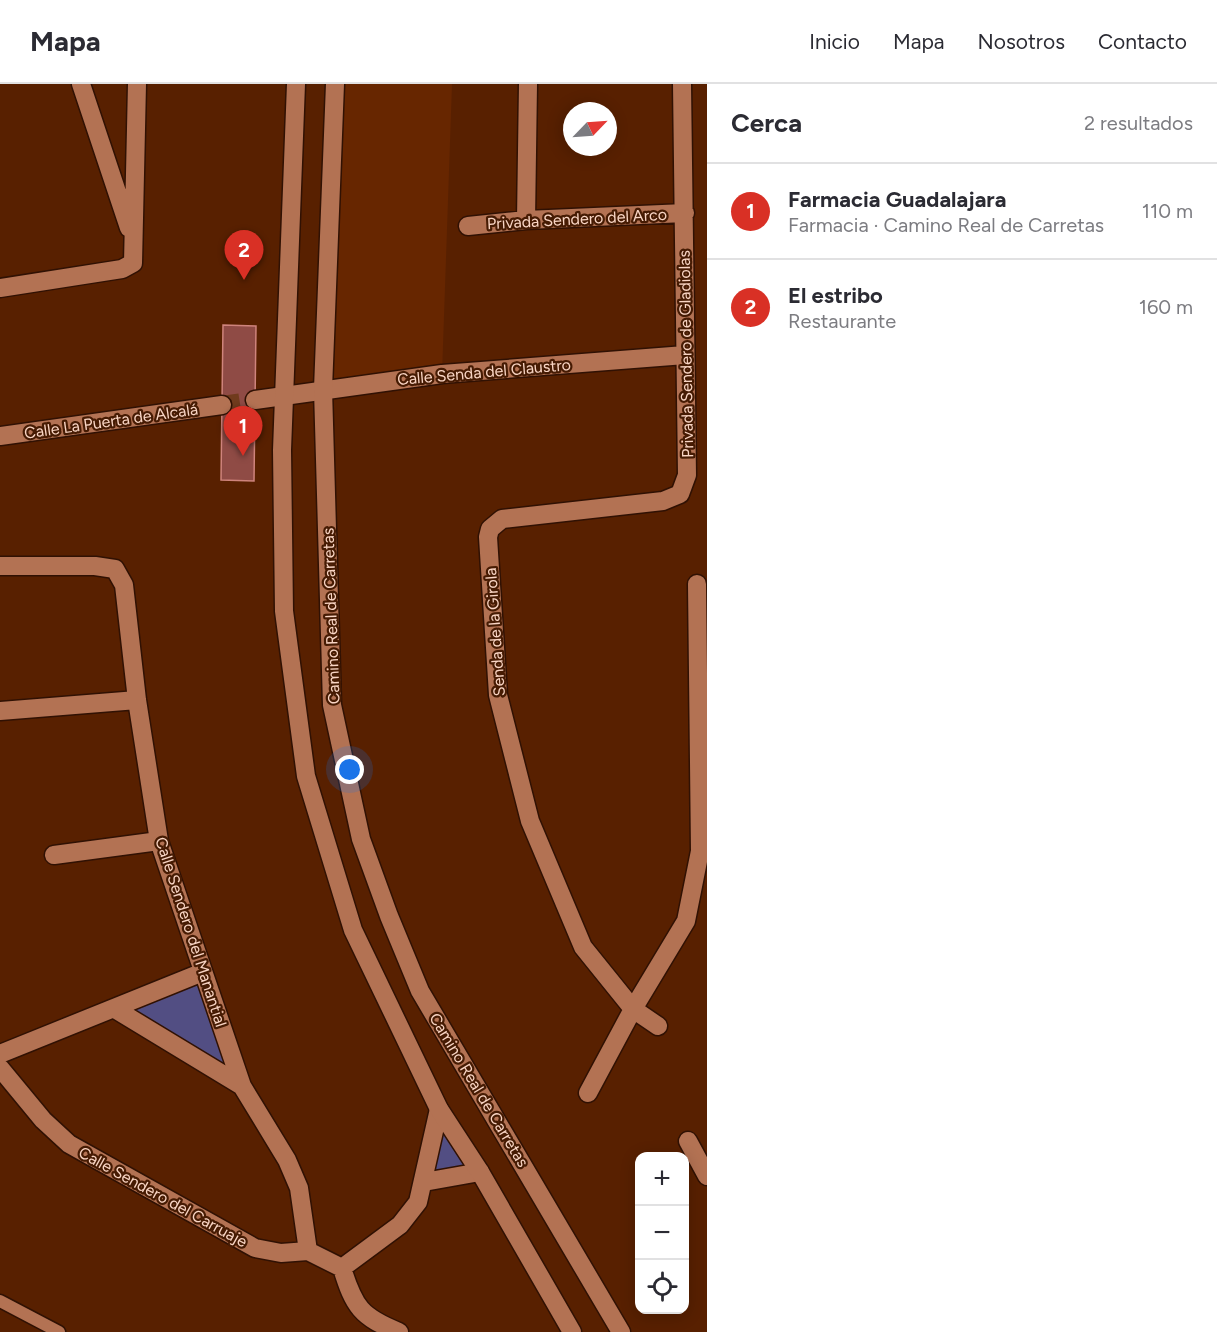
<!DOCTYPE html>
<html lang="es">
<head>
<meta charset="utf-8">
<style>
  :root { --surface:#fff; --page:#f7f7f7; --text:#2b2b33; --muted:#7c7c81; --line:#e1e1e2; --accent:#d93025 }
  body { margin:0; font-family:Figtree,sans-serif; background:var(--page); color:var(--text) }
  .controls { position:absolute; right:18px; bottom:18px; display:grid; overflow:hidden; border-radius:12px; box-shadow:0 3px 15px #0003 }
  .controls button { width:54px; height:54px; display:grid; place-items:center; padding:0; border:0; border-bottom:2px solid var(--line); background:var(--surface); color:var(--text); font:30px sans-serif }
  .compass { position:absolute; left:563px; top:18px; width:54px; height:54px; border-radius:50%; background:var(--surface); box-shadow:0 3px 15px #0003; rotate:65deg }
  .you { position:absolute; left:350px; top:686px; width:21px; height:21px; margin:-15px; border:4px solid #fff; border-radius:50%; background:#1a73e8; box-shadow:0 0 0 9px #1a73e833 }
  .badge { display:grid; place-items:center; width:39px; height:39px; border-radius:50%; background:var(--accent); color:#fff; font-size:20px; font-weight:700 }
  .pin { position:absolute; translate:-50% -50px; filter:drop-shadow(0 2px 3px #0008) }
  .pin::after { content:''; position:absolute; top:32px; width:21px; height:18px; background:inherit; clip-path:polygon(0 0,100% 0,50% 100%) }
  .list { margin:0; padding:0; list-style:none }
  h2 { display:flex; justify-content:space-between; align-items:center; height:78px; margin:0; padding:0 24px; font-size:26px }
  h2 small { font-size:20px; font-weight:400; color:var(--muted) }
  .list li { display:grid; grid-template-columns:39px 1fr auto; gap:18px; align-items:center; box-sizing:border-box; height:96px; padding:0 24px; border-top:2px solid var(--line) }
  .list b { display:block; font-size:22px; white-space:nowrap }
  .list p { margin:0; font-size:20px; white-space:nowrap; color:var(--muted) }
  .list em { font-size:20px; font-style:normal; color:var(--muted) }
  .icon { flex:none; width:33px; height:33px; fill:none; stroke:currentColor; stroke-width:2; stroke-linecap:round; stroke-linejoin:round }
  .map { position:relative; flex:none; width:707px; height:1248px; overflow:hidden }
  header { display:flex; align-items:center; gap:36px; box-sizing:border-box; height:84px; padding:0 30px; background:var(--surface); border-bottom:2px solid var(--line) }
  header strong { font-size:28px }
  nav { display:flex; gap:33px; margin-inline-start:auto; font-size:21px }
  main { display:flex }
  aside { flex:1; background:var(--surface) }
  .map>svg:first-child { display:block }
</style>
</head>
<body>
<header>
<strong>Mapa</strong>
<nav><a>Inicio</a><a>Mapa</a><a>Nosotros</a><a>Contacto</a></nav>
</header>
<main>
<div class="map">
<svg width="707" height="1248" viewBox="0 0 707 1248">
  <rect width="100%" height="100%" fill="#582000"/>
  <path fill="#672600" d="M 335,0 L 452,0 L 442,290 L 323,305 Z"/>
  <path fill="#524e83" d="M 203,888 L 242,1002 L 115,925 Z
    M 439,1025 L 480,1088 L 424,1098 Z"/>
  <path fill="#8f4b45" stroke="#cf847c" stroke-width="1.5" d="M 223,241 L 256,242 L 254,397 L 221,396 Z"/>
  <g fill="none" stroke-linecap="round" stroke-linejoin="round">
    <path stroke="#703b1d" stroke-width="18" stroke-dasharray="18 9" stroke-linecap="butt" d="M 222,321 L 255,316"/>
    <defs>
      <path id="service" d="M 0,1217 L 59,1248"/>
      <path id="minor" d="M 81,0 L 129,144
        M 526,136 L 528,0
        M 468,142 L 526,136 L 685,129
        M 0,204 L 122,185 L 133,179 L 137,0
        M 255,316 L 442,290 L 685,271
        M 0,352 L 222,321
        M 0,482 L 95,482 L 115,485 L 124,501 L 137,616 L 159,757 L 242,1002 L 287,1076 L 299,1104 L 308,1167
        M 0,627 L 137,616
        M 54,771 L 159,757
        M 115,925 L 242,1002
        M 658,942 L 633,925 L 583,863 L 530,737 L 498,611 L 488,453 L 490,445 L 502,435 L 663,417 L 680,410 L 687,391 L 682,0
        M 0,970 L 203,888
        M 0,984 L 43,1036 L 69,1060 L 255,1164 L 281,1169 L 308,1167 L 342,1184 L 400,1141 L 418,1118 L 439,1025
        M 588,1009 L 633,925 L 686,837 L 700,767 L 697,500
        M 688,1057 L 707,1092
        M 424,1098 L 480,1088
        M 342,1184 C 354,1223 361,1233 399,1248"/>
      <path id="tertiary" d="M 296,0 L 282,366 L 284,527 L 306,692 L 353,846 L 439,1025 L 480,1088 L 572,1248
        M 335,0 L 323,305 L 332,621 L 361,755 L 389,832 L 420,907 L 621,1248"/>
    </defs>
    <use href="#service" stroke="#301103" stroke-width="15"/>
    <use href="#minor" stroke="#301103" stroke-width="21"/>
    <use href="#tertiary" stroke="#301103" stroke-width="21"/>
    <use href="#service" stroke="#b37253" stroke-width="12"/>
    <use href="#minor" stroke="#b37253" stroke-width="18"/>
    <use href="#tertiary" stroke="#b37253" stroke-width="18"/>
  </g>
  <g text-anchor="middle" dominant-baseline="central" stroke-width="4.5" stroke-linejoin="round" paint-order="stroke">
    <g font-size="16" fill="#f9d5c4" stroke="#461b03">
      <text transform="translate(577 135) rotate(-3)">Privada Sendero del Arco</text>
      <text transform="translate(686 270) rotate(-91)">Privada Sendero de Gladiolas</text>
      <text transform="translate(484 288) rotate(-5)">Calle Senda del Claustro</text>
      <text transform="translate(111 337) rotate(-8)">Calle La Puerta de Alcalá</text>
      <text transform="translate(331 532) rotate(-92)">Camino Real de Carretas</text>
      <text transform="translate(495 548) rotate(-94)">Senda de la Girola</text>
      <text transform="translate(191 848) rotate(72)">Calle Sendero del Manantial</text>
      <text transform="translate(479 1006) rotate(59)">Camino Real de Carretas</text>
      <text transform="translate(163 1113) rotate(29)">Calle Sendero del Carruaje</text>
    </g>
  </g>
</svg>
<div class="controls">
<button>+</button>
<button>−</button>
<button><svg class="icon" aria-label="locate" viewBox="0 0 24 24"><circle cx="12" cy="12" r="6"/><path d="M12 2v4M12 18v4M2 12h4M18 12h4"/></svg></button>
</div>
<svg class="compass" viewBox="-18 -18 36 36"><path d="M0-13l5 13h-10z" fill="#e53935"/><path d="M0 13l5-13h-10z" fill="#7c7c81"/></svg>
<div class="you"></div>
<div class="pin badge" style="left:243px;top:372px">1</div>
<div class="pin badge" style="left:244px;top:196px">2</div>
</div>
<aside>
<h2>Cerca<small>2 resultados</small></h2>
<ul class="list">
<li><span class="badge">1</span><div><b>Farmacia Guadalajara</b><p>Farmacia · Camino Real de Carretas</p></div><em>110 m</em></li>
<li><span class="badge">2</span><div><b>El estribo</b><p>Restaurante</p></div><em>160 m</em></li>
</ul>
</aside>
</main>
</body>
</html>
